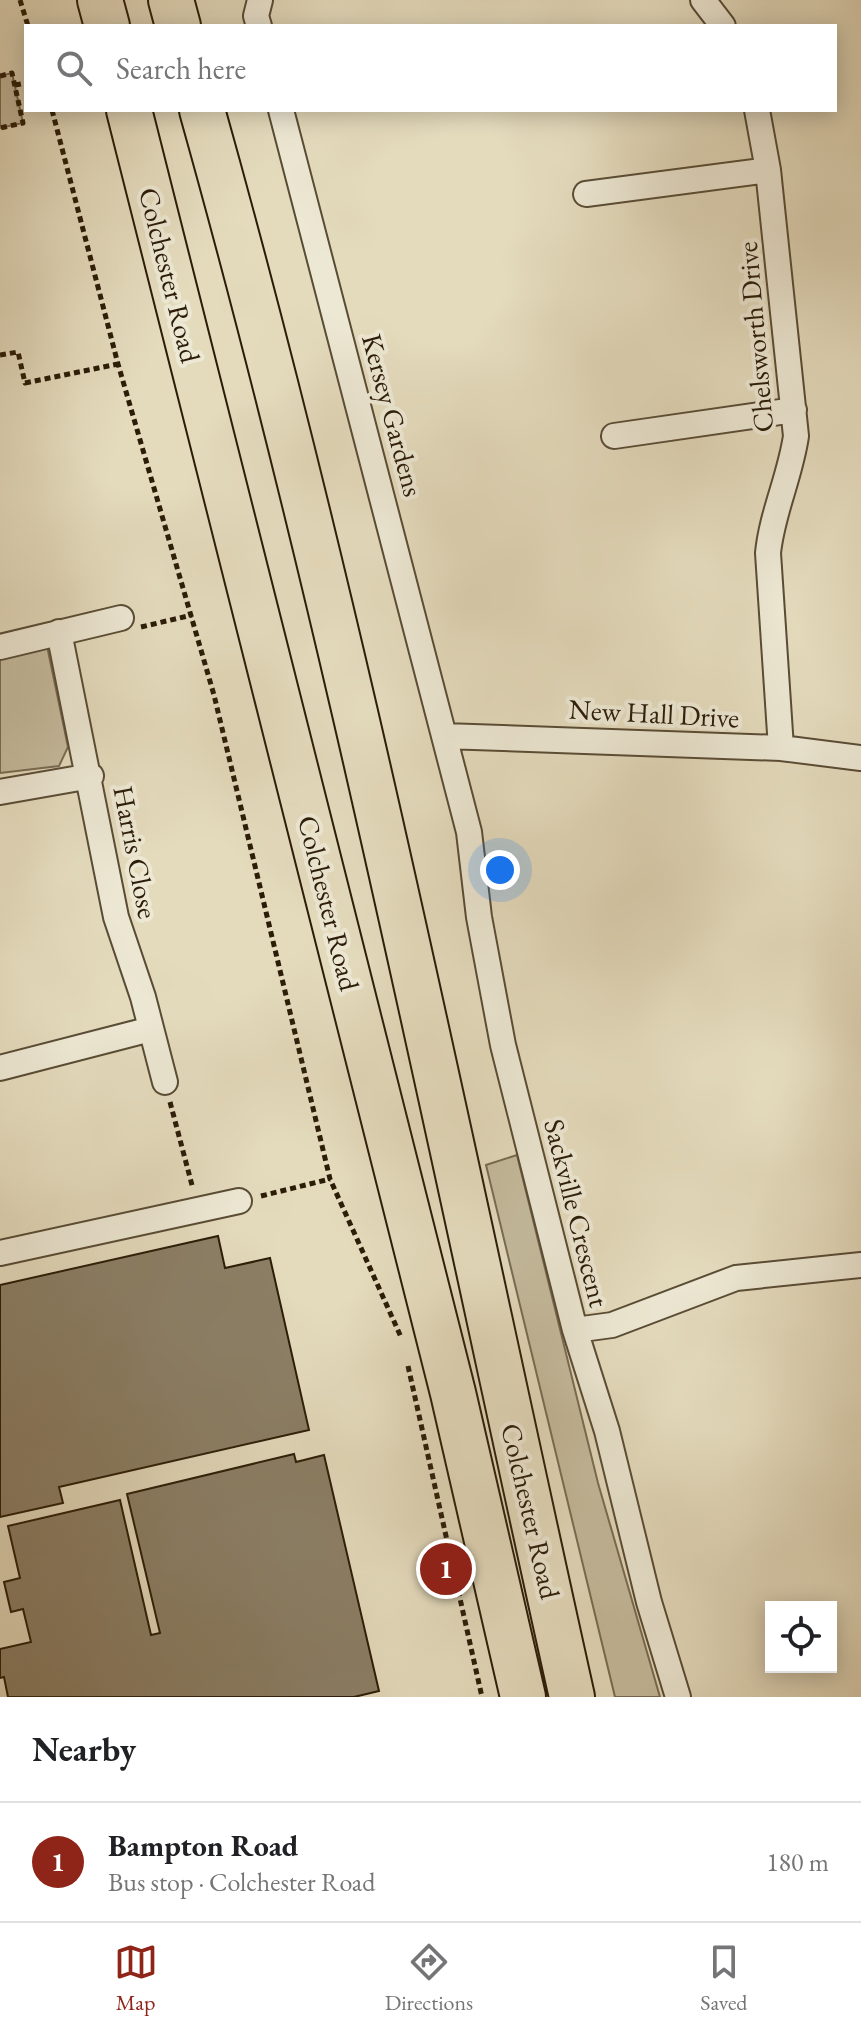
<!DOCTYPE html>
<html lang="en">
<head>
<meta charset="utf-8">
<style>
  :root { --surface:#fff; --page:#f2f2f2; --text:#202124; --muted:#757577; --line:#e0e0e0; --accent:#8f2418 }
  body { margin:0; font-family:"EB Garamond",serif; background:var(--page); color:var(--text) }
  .controls { position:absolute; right:24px; bottom:24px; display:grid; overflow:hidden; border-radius:0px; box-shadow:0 4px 20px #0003 }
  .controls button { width:72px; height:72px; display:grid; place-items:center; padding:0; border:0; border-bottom:2px solid var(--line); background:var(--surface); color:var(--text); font:40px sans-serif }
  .you { position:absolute; left:500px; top:870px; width:28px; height:28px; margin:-20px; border:6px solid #fff; border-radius:50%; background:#1a73e8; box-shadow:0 0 0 12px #1a73e833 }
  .badge { display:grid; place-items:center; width:52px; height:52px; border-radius:50%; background:var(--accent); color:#fff; font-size:26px; font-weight:700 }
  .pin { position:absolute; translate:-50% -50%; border:4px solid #fff; box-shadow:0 2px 8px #0006 }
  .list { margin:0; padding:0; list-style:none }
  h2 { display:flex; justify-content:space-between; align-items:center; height:104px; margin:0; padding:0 32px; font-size:34px }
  h2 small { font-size:26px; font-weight:400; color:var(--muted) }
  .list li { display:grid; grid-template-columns:52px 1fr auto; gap:24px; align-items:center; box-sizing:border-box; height:120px; padding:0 32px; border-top:2px solid var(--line) }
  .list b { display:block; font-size:30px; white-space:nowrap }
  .list p { margin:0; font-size:26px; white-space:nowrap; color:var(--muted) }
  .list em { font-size:26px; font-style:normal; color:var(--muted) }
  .icon { flex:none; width:44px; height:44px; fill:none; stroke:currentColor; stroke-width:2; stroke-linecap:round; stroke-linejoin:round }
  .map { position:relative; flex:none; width:861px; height:1697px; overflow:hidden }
  .search { position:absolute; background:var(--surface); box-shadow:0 4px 20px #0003; left:24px; right:24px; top:24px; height:88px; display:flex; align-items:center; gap:20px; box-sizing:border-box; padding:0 28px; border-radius:0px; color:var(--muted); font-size:30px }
  .sheet { height:224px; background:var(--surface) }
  nav { display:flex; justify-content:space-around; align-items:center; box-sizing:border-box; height:112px; border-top:2px solid var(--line); background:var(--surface); font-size:22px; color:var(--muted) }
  nav a { display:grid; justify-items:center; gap:4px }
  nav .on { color:var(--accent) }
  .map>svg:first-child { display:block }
</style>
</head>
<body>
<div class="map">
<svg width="861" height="1697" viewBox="0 0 861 1697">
  <rect width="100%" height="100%" fill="#e4dbbd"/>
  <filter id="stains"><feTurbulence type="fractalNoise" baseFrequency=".0025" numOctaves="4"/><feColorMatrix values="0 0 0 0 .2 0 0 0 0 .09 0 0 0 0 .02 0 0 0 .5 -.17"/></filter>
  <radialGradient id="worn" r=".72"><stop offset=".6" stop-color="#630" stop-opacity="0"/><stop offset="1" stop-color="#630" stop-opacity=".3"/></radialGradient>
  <path fill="#c5bb9e" stroke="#786c53" stroke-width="2" d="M 12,73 L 23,123 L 0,128 L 0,76 Z
    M 47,646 L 68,747 L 59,766 L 0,773 L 0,658 Z
    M 517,1155 L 598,1483 L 660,1697 L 615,1697 L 486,1165 Z"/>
  <path fill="#8b7f66" stroke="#2b1c08" stroke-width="2" d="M 218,1236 L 225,1268 L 270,1258 L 309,1430 L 59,1487 L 63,1503 L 0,1517 L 0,1285 Z
    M 294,1454 L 296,1462 L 324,1455 L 379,1691 L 354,1697 L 8,1697 L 4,1677 L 0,1678 L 0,1649 L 31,1642 L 23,1609 L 11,1612 L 4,1582 L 20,1578 L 8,1526 L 120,1500 L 151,1635 L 160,1633 L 127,1494 Z"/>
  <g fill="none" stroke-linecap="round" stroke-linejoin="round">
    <defs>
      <path id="street" d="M 703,0 L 723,26
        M 259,26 L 256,16 L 260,0
        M 281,110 L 469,832 L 479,917 L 503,1045 L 575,1330 L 607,1431 L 649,1602 L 678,1697
        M 757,110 L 768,170 L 796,436 C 790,477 772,513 768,553 L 781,748
        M 586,194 L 768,170
        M 614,436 L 794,410
        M 59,632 L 116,917 L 143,997 L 165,1082
        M 0,647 L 121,618
        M 444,736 L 781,748 L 861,758
        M 0,792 L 91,776
        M 0,1068 L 151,1029
        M 0,1253 L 239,1201
        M 575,1330 L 612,1325 L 736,1278 L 861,1265"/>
      <path id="highway" d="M 100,0 L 107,26
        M 171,0 L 178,26
        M 129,110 L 453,1393 L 523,1697
        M 202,110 C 349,633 454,1167 572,1697"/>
    </defs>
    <use href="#street" stroke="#594c35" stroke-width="28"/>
    <use href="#highway" stroke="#2b1c08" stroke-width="48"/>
    <path stroke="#2b1c08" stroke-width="5" stroke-dasharray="6 4" stroke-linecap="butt" d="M 20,0 L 28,26
      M 0,76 L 12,73 L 23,123 L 0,128
      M 15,85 L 26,83
      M 52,110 L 118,364 L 214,695 L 330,1179 L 401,1337
      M 0,355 L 18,352 L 25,383 L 118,364
      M 141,627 L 192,615
      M 170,1102 L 193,1189
      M 261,1196 L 330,1179
      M 408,1366 L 482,1697"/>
    <use href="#street" stroke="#ede8d4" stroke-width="24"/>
    <use href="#highway" stroke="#e4dbbd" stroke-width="44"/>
  </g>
  <g text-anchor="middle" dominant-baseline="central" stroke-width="8" stroke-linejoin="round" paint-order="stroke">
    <g font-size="28" fill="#2b1c08" stroke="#ede8d4">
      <text transform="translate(170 275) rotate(76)">Colchester Road</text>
      <text transform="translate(755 337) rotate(-95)">Chelsworth Drive</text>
      <text transform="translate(393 415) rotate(75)">Kersey Gardens</text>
      <text transform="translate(654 713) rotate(3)">New Hall Drive</text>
      <text transform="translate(136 852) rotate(79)">Harris Close</text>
      <text transform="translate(329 903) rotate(76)">Colchester Road</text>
      <text transform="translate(577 1213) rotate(76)">Sackville Crescent</text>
      <text transform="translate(531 1511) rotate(77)">Colchester Road</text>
    </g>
  </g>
  <rect width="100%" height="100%" filter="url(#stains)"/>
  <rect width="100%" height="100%" fill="url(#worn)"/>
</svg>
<div class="controls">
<button><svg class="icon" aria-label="locate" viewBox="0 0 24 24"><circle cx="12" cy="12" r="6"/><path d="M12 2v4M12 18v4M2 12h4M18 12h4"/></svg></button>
</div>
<div class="you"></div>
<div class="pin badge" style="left:446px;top:1569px">1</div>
<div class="search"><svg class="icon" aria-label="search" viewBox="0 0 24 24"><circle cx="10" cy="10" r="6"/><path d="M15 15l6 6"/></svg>Search here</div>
</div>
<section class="sheet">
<h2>Nearby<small></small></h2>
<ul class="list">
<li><span class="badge">1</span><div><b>Bampton Road</b><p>Bus stop · Colchester Road</p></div><em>180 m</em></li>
</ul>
</section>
<nav>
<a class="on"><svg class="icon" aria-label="map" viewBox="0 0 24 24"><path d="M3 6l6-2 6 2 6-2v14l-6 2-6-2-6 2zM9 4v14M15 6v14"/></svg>Map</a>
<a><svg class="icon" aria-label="directions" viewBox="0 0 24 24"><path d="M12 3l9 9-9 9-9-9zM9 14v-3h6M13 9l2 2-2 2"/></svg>Directions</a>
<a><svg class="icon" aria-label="saved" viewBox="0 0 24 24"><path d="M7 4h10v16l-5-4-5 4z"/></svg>Saved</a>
</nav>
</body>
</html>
